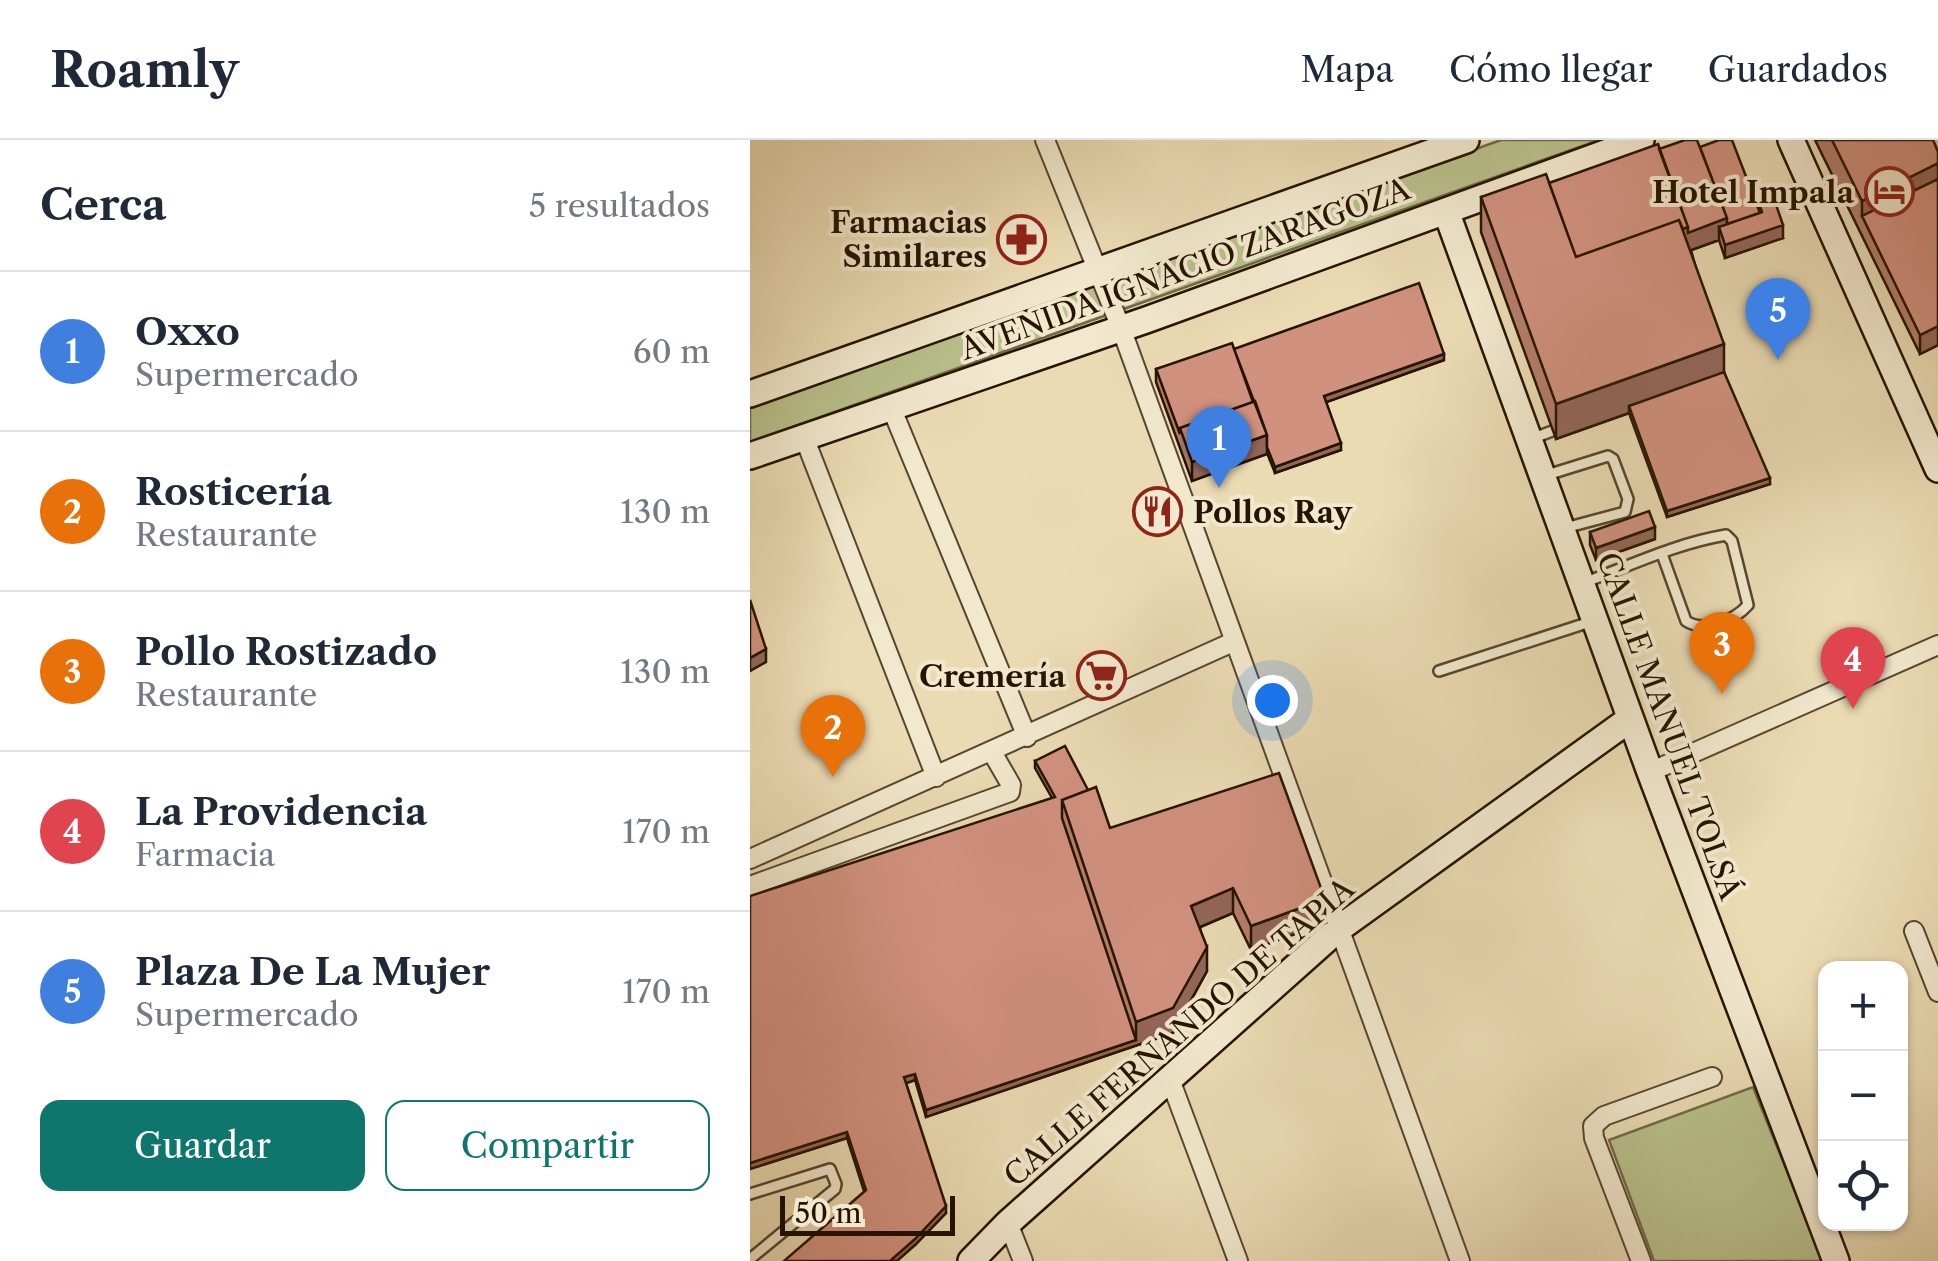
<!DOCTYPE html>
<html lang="es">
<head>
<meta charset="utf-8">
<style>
  :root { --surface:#fff; --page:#f6f6f7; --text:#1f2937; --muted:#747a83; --line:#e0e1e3; --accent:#0f766e }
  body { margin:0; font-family:"Libre Caslon Text",serif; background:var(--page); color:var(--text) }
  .controls { position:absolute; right:30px; bottom:30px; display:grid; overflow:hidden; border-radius:20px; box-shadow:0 2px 8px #0004 }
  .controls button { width:90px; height:90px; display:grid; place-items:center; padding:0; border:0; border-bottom:2px solid var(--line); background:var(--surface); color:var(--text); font:50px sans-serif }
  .scale { position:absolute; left:30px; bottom:25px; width:175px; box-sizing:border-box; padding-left:10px; border:5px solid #261401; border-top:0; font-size:28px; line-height:35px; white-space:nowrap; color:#261401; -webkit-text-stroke:8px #f2e8ce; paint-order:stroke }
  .you { position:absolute; left:522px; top:560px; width:35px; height:35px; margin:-25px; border:8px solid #fff; border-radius:50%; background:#1a73e8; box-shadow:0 0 0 15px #1a73e833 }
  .badge { display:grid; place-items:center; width:65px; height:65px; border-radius:50%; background:var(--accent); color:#fff; font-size:32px; font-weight:700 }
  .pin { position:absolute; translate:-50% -82px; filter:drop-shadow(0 2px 5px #0008) }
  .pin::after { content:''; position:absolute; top:52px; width:35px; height:30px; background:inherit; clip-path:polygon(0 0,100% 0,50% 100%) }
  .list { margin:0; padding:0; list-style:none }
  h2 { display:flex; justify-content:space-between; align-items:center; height:130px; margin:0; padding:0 40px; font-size:42px }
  h2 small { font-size:32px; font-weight:400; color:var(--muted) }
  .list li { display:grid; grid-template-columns:65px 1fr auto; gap:30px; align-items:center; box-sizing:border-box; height:160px; padding:0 40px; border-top:2px solid var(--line) }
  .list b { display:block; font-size:38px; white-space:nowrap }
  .list p { margin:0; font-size:32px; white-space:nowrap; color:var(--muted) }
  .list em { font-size:32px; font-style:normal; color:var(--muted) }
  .actions { display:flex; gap:20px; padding:30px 40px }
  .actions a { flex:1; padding:22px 0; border:2px solid var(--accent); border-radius:20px; text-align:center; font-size:35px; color:var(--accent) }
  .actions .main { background:var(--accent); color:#fff }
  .icon { flex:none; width:55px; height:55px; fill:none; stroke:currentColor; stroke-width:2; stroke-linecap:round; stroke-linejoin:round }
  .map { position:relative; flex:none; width:1188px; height:1121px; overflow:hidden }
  header { display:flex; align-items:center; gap:60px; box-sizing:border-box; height:140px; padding:0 50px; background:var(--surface); border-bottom:2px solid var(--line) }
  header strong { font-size:48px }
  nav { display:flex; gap:55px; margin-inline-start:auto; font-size:35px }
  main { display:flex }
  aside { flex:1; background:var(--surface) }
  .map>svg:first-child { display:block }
</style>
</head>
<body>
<header>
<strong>Roamly</strong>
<nav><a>Mapa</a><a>Cómo llegar</a><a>Guardados</a></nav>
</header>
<main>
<aside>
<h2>Cerca<small>5 resultados</small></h2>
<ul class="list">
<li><span class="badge" style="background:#3f7fe0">1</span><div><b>Oxxo</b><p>Supermercado</p></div><em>60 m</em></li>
<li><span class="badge" style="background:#e8710a">2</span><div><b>Rosticería</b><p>Restaurante</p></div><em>130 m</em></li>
<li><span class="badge" style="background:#e8710a">3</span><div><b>Pollo Rostizado</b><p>Restaurante</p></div><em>130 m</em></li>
<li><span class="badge" style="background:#e0444e">4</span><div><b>La Providencia</b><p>Farmacia</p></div><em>170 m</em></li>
<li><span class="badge" style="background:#3f7fe0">5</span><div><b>Plaza De La Mujer</b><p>Supermercado</p></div><em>170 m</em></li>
</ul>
<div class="actions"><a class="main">Guardar</a><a>Compartir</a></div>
</aside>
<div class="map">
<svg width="1188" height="1121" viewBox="0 0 1188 1121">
  <rect width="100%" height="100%" fill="#ebdbb3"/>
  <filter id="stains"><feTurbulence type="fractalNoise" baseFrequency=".002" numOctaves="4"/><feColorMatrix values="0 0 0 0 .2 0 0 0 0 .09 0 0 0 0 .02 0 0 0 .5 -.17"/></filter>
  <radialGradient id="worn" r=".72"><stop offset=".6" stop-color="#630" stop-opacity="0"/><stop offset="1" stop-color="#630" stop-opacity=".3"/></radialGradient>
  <path fill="#b8c08b" stroke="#6f6a46" stroke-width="2.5" d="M 751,0 L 849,0 L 0,302 L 0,267 Z
    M 1003,947 L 1073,1121 L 904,1121 L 859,1000 Z"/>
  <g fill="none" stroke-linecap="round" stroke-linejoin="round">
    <defs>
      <path id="lane" d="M 781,299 L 813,287
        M 797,335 L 858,316 L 863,319 L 878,359 L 875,372 L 815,388
        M 833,443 C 879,426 927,403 976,395 L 982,401 L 998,465 C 985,480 954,493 936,481 L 912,414
        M 689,531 L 843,481
        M 0,1054 L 80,1029 L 86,1044 L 85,1049 L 0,1119"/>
      <path id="street" d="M 295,0 L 371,188 L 710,1121
        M 141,267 L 277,597
        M 54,297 L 186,637
        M 900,632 L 1188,505
        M 0,719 L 483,502
        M 0,746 L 260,652 L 261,645 L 242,612
        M 1164,791 L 1188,852
        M 421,942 L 488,1121
        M 258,1083 L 273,1121
        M 891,1121 L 844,998 L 843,986 L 854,976 L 962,937"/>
      <path id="secondary" d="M 1041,0 L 1188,329
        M 696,71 L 900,632 L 1086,1121
        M 0,254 L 716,0
        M 0,316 L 396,180 L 891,0
        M 221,1121 L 258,1083 L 587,790 L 880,579"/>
    </defs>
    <use href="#lane" stroke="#57462e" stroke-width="14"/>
    <use href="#street" stroke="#57462e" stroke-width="22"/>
    <use href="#secondary" stroke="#261401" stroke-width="30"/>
    <use href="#lane" stroke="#f2e8ce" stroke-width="9"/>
    <use href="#street" stroke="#f2e8ce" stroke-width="18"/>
    <use href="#secondary" stroke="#f2e8ce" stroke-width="25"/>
  </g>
  <path fill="#b47d6d" stroke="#261401" stroke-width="2.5" d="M 1065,0 L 1183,0 L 1188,12 L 1188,205 L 1170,214 Z
    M 950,7 L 1007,65 L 1007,58 L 1033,98 L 975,118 L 969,100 L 941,110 L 974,232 L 1020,344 L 917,377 L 879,273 L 806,299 L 731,92 L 731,57 L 799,43 L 909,9 Z
    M 484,209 L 694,220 L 576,262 L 591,310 L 525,333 L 517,313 L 442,341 L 406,242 L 406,229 Z
    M 840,392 L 905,399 L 846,420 L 840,405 Z
    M 285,621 L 338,650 L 360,688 L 575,783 L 501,810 L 483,773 L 450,787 L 457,831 L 423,893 L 176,977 L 165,940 L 156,943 L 196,1073 L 165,1105 L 114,1051 L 97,998 L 0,1029 L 302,658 L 285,628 Z"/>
  <path fill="#926659" stroke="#261401" stroke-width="2.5" d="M 1188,23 L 1188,58 L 1112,76 L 1112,61 Z
    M 977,78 L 977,91 L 969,87 L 969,100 L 826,152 L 826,127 L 938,87 Z
    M 1033,85 L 1033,98 L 975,118 L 975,105 Z
    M 1188,186 L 1188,205 L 1170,214 L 1170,195 Z
    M 974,204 L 974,238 L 879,266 L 879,273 L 806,299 L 806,264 Z
    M 694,214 L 694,220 L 574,263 L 574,256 Z
    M 517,295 L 517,314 L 442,341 L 442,322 Z
    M 591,303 L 591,310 L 525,333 L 525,327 Z
    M 1020,338 L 1020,344 L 917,377 L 917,371 Z
    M 905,387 L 905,399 L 846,420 L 846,408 Z
    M 16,509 L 16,522 L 0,531 L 0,518 Z
    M 483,748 L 483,773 L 441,791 L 441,766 Z
    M 575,759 L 575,783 L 501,810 L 501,786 Z
    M 457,807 L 457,831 L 423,893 L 176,977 L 176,970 L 386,900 L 386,882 Z
    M 165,934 L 165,940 L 154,944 L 154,937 Z
    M 97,992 L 97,998 L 0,1029 L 0,1023 Z
    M 196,1066 L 196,1073 L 165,1105 L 147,1121 L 140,1121 Z"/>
  <path fill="#d1917f" stroke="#261401" stroke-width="2.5" d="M 935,0 L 947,0 L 977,78 L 938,93 L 938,87 L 909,9 Z
    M 969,0 L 982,0 L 1010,73 L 977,84 L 977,78 L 950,7 Z
    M 1082,0 L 1183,0 L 1188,12 L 1188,23 L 1112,61 Z
    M 908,4 L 938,87 L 933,89 L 929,80 L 826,117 L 799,43 Z
    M 796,34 L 826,117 L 929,80 L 974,204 L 806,264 L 731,57 Z
    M 1188,39 L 1188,186 L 1170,195 L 1112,76 Z
    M 1022,53 L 1033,85 L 975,105 L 969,87 L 1012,72 L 1007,58 Z
    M 669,143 L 694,214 L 574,256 L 591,303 L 525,327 L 517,307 L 517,295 L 484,209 Z
    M 482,203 L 503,262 L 430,288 L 430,294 L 406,229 Z
    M 974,232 L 1020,338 L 917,371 L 879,266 Z
    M 505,261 L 517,295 L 442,322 L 430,288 Z
    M 899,371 L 905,387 L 846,408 L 840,392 Z
    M 0,460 L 16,509 L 0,518 Z
    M 315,606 L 338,650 L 312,660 L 312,678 L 386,900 L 176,970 L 165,934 L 154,937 L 196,1066 L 165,1099 L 140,1121 L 34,1121 L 116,1050 L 97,992 L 0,1023 L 0,756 L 305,657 L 285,621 Z
    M 529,633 L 575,759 L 501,786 L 483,748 L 441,766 L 457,807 L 423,868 L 386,882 L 312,660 L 346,647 L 360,688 Z"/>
  <defs>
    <symbol id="hotel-ring" viewBox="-11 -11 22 22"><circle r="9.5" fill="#f2e8ce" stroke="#8f2418" stroke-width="1.5"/><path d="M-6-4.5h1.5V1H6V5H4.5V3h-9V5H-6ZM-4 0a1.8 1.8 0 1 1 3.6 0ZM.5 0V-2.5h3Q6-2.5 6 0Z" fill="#8f2418"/></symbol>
    <symbol id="pharmacy-ring" viewBox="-11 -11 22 22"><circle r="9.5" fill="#f2e8ce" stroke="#8f2418" stroke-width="1.5"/><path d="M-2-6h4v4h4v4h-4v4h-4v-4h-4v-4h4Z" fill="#8f2418"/></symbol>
    <symbol id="restaurant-ring" viewBox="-11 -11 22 22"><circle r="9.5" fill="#f2e8ce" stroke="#8f2418" stroke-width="1.5"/><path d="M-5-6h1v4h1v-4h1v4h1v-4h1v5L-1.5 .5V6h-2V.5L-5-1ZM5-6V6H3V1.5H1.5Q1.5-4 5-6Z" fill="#8f2418"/></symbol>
    <symbol id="supermarket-ring" viewBox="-11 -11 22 22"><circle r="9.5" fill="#f2e8ce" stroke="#8f2418" stroke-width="1.5"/><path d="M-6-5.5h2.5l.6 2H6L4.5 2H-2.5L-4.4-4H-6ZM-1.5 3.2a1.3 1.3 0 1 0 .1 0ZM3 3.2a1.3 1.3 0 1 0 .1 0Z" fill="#8f2418"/></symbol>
  </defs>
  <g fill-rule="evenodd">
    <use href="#hotel-ring" x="1112" y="24" width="55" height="55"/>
    <use href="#pharmacy-ring" x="244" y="72" width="55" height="55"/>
    <use href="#restaurant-ring" x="380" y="344" width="55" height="55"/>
    <use href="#supermarket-ring" x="324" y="508" width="55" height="55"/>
  </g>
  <g text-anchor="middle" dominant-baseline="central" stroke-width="8" stroke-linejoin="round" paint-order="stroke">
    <g font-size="30" font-weight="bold" fill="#261401" stroke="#f2e8ce" text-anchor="end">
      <text x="1104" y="52">Hotel Impala</text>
      <text x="237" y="82">Farmacias<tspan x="237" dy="34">Similares</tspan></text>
      <text x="443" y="372" text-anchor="start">Pollos Ray</text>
      <text x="316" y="536">Cremería</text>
    </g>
    <g font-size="30" fill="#261401" stroke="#f2e8ce">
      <text transform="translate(435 129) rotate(-20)">AVENIDA IGNACIO ZARAGOZA</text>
      <text transform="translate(919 586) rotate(70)">CALLE MANUEL TOLSÁ</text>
      <text transform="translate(429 892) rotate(-41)">CALLE FERNANDO DE TAPIA</text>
    </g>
  </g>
  <rect width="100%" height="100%" filter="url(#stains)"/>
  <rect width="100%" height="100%" fill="url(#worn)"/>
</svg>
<div class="controls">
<button>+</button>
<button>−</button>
<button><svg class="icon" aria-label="locate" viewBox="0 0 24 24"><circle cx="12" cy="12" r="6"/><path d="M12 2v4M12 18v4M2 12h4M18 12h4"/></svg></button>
</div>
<div class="scale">50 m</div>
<div class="you"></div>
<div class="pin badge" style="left:469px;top:348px;background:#3f7fe0">1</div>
<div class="pin badge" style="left:83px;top:637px;background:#e8710a">2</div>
<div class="pin badge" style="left:972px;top:554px;background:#e8710a">3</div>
<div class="pin badge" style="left:1103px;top:569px;background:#e0444e">4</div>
<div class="pin badge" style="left:1028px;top:220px;background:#3f7fe0">5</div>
</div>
</main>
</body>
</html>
